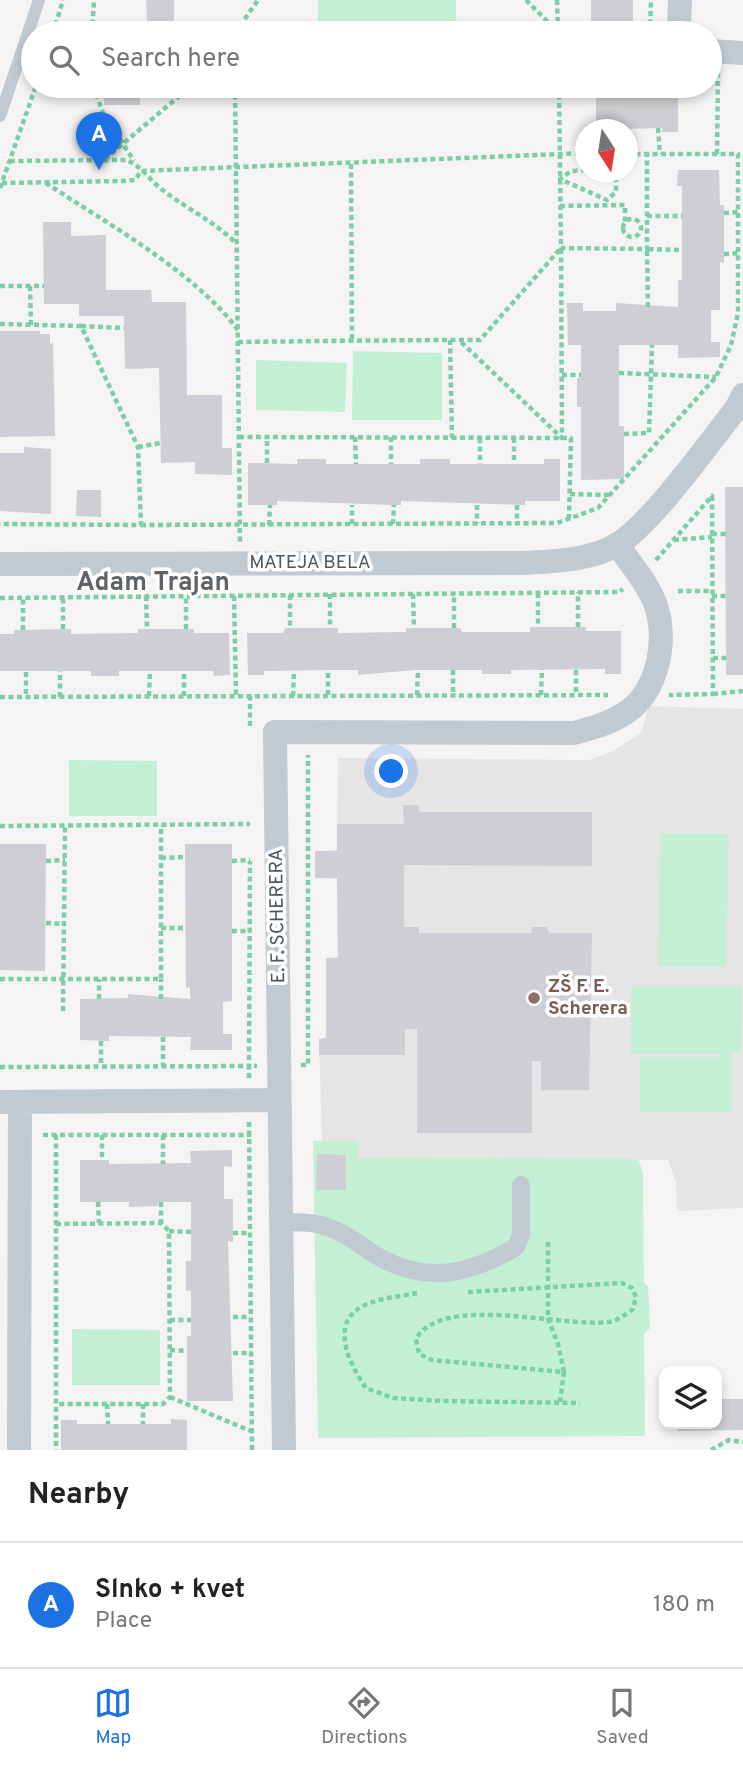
<!DOCTYPE html>
<html lang="en">
<head>
<meta charset="utf-8">
<style>
  :root { --surface:#fff; --page:#f6f6f6; --text:#222; --muted:#767676; --line:#e0e0e0; --accent:#1c71e5 }
  body { margin:0; font-family:Overpass,sans-serif; background:var(--page); color:var(--text) }
  .controls { position:absolute; right:21px; bottom:21px; display:grid; overflow:hidden; border-radius:14px; box-shadow:0 4px 10px #0003 }
  .controls button { width:63px; height:63px; display:grid; place-items:center; padding:0; border:0; border-bottom:2px solid var(--line); background:var(--surface); color:var(--text); font:35px sans-serif }
  .compass { position:absolute; left:575px; top:119px; width:63px; height:63px; border-radius:50%; background:var(--surface); box-shadow:0 4px 10px #0003; rotate:168deg }
  .you { position:absolute; left:392px; top:772px; width:24px; height:24px; margin:-18px; border:5px solid #fff; border-radius:50%; background:#1a73e8; box-shadow:0 0 0 10px #1a73e833 }
  .badge { display:grid; place-items:center; width:46px; height:46px; border-radius:50%; background:var(--accent); color:#fff; font-size:23px; font-weight:700 }
  .pin { position:absolute; translate:-50% -58px; filter:drop-shadow(0 2px 4px #0008) }
  .pin::after { content:''; position:absolute; top:37px; width:24px; height:21px; background:inherit; clip-path:polygon(0 0,100% 0,50% 100%) }
  .list { margin:0; padding:0; list-style:none }
  h2 { display:flex; justify-content:space-between; align-items:center; height:91px; margin:0; padding:0 28px; font-size:30px }
  h2 small { font-size:23px; font-weight:400; color:var(--muted) }
  .list li { display:grid; grid-template-columns:46px 1fr auto; gap:21px; align-items:center; box-sizing:border-box; height:126px; padding:0 28px; border-top:2px solid var(--line) }
  .list b { display:block; font-size:26px; white-space:nowrap }
  .list p { margin:0; font-size:23px; white-space:nowrap; color:var(--muted) }
  .list em { font-size:23px; font-style:normal; color:var(--muted) }
  .icon { flex:none; width:38px; height:38px; fill:none; stroke:currentColor; stroke-width:2; stroke-linecap:round; stroke-linejoin:round }
  .map { position:relative; flex:none; width:743px; height:1450px; overflow:hidden }
  .search { position:absolute; background:var(--surface); box-shadow:0 4px 10px #0003; left:21px; right:21px; top:21px; height:77px; display:flex; align-items:center; gap:18px; box-sizing:border-box; padding:0 24px; border-radius:38px; color:var(--muted); font-size:26px }
  .sheet { height:217px; background:var(--surface) }
  nav { display:flex; justify-content:space-around; align-items:center; box-sizing:border-box; height:98px; border-top:2px solid var(--line); background:var(--surface); font-size:19px; color:var(--muted) }
  nav a { display:grid; justify-items:center; gap:4px }
  nav .on { color:var(--accent) }
  .map>svg:first-child { display:block }
</style>
</head>
<body>
<div class="map">
<svg width="743" height="1450" viewBox="0 0 743 1450">
  <rect width="100%" height="100%" fill="#f5f3f3"/>
  <path fill="#e6e4e5" d="M 649,706 L 743,709 L 743,1208 L 677,1211 L 676,1183 L 668,1160 L 357,1158 L 357,1141 L 322,1141 L 319,1039 L 326,1038 L 326,958 L 338,957 L 337,879 L 315,878 L 315,851 L 337,850 L 338,758 L 589,760 L 613,751 L 641,733 Z"/>
  <path fill="#c3f0d5" d="M 318,0 L 456,0 L 456,32 L 318,32 Z
    M 353,351 L 442,353 L 442,420 L 352,420 Z
    M 256,360 L 347,363 L 345,412 L 256,410 Z
    M 69,760 L 157,761 L 157,816 L 69,816 Z
    M 660,833 L 729,834 L 726,967 L 658,966 Z
    M 631,987 L 742,987 L 741,1053 L 732,1054 L 732,1112 L 640,1112 L 640,1057 L 719,1057 L 720,1054 L 631,1054 Z
    M 313,1141 L 358,1141 L 357,1158 L 638,1159 L 643,1172 L 644,1283 L 648,1286 L 650,1328 L 644,1334 L 645,1436 L 318,1438 Z
    M 72,1329 L 160,1330 L 160,1385 L 72,1385 Z"/>
  <path fill="#cdcfd5" d="M 146,0 L 174,0 L 174,33 L 113,33 L 113,24 L 147,24 Z
    M 591,0 L 633,0 L 633,33 L 591,33 Z
    M 104,86 L 174,86 L 174,91 L 140,92 L 140,105 L 104,105 Z
    M 587,86 L 678,90 L 678,132 L 662,132 L 662,128 L 587,130 L 587,125 L 596,125 L 596,93 L 588,93 Z
    M 678,170 L 719,170 L 720,205 L 724,205 L 724,263 L 720,262 L 720,310 L 711,310 L 711,342 L 720,342 L 720,357 L 678,358 L 678,345 L 619,345 L 619,426 L 624,426 L 624,479 L 581,480 L 581,407 L 577,407 L 577,378 L 581,378 L 581,345 L 568,345 L 567,303 L 583,303 L 583,311 L 616,311 L 616,303 L 678,307 L 678,280 L 682,280 L 682,186 L 677,186 Z
    M 43,222 L 71,222 L 71,236 L 106,235 L 106,290 L 151,290 L 152,302 L 186,302 L 187,395 L 222,395 L 222,448 L 232,448 L 232,475 L 195,474 L 195,462 L 161,463 L 159,368 L 125,369 L 124,316 L 79,316 L 79,304 L 44,304 Z
    M 0,331 L 40,331 L 40,334 L 50,334 L 50,344 L 53,343 L 55,436 L 0,437 Z
    M 24,447 L 51,449 L 51,514 L 0,511 L 0,453 L 24,453 Z
    M 297,459 L 326,459 L 326,464 L 420,464 L 420,459 L 450,459 L 450,464 L 544,464 L 544,459 L 560,459 L 560,501 L 525,501 L 525,505 L 401,501 L 401,505 L 394,505 L 277,501 L 277,505 L 248,505 L 248,463 L 297,464 Z
    M 725,487 L 743,487 L 743,675 L 726,675 Z
    M 77,490 L 101,490 L 101,517 L 76,516 Z
    M 530,627 L 586,627 L 586,631 L 621,631 L 621,674 L 605,674 L 605,669 L 511,670 L 511,674 L 482,674 L 482,670 L 415,670 L 358,675 L 358,670 L 331,670 L 264,671 L 264,675 L 248,675 L 247,633 L 283,633 L 285,628 L 338,628 L 338,633 L 406,632 L 406,628 L 460,628 L 462,632 L 530,632 Z
    M 71,629 L 71,634 L 138,633 L 138,629 L 194,629 L 194,633 L 229,633 L 230,675 L 214,676 L 213,671 L 119,671 L 119,676 L 91,676 L 91,671 L 0,671 L 0,634 L 14,634 L 14,630 Z
    M 403,805 L 419,805 L 419,812 L 592,812 L 592,866 L 404,865 L 404,927 L 419,927 L 419,933 L 532,933 L 531,927 L 547,927 L 549,933 L 592,933 L 589,1090 L 541,1090 L 541,1061 L 532,1061 L 532,1133 L 417,1133 L 417,1029 L 405,1029 L 405,1055 L 319,1055 L 319,1039 L 326,1038 L 326,958 L 338,958 L 337,878 L 315,878 L 315,851 L 337,851 L 337,824 L 404,824 Z
    M 0,844 L 46,844 L 45,971 L 0,970 Z
    M 185,844 L 232,844 L 232,1001 L 223,1002 L 223,1034 L 232,1034 L 232,1050 L 190,1050 L 191,1037 L 109,1036 L 109,1041 L 80,1040 L 80,999 L 128,998 L 128,994 L 190,999 L 190,987 L 186,988 Z
    M 232,1150 L 232,1167 L 224,1166 L 224,1199 L 233,1199 L 233,1242 L 228,1241 L 233,1401 L 187,1401 L 187,1336 L 191,1336 L 191,1291 L 186,1290 L 186,1261 L 191,1261 L 191,1202 L 158,1202 L 158,1206 L 129,1207 L 129,1202 L 80,1202 L 80,1160 L 109,1160 L 109,1164 L 191,1163 L 190,1151 Z
    M 317,1154 L 346,1155 L 346,1190 L 316,1190 Z
    M 717,1399 L 743,1399 L 743,1430 L 678,1431 L 678,1424 L 717,1424 Z
    M 171,1419 L 187,1420 L 187,1450 L 61,1450 L 61,1420 L 77,1420 L 77,1424 L 171,1424 Z"/>
  <g fill="none" stroke-linecap="round" stroke-linejoin="round">
    <path stroke="#7bcfa7" stroke-width="4.5" stroke-dasharray="5 3.5" stroke-linecap="butt" d="M 526,0 L 558,32 L 591,33
      M 557,0 L 558,32
      M 53,33 L 63,0
      M 92,33 L 94,0
      M 235,33 L 258,0
      M 650,33 L 651,0
      M 93,86 L 103,113 L 134,161
      M 235,86 L 240,542
      M 559,86 L 561,248 L 647,249 L 647,154
      M 655,90 L 655,86
      M 658,128 L 660,154
      M 717,154 L 718,72
      M 105,159 L 191,86
      M 10,161 L 126,160 C 141,165 151,182 164,191 C 189,210 215,222 237,244
      M 351,164 L 352,341
      M 586,170 L 571,171 L 560,179 L 607,200 L 616,192 L 616,172
      M 2,183 L 123,181 L 135,180 L 141,171 L 586,153
      M 46,183 C 106,223 195,272 238,330
      M 0,188 L 36,86
      M 560,206 L 625,205 L 625,222
      M 724,213 L 738,212
      M 647,216 L 682,216
      M623 228a9 9 0 1 1 18 0a9 9 0 1 1-18 0Z
      M 724,254 L 738,253
      M 0,286 L 44,286
      M 30,286 L 31,325
      M 648,307 L 647,249 L 682,250
      M 0,324 L 81,326 L 138,447 L 141,525 L 0,524
      M 81,326 L 124,328
      M 450,340 L 452,438
      M 238,342 C 318,341 399,340 480,340 L 561,248 L 562,438 L 459,340
      M 619,373 L 716,377
      M 562,375 L 581,375
      M 624,434 L 649,433 L 652,345
      M 239,437 L 571,438 L 569,518
      M 355,437 L 356,464
      M 391,437 L 391,464
      M 480,438 L 480,464
      M 514,438 L 514,463
      M 138,447 L 160,443
      M 267,463 L 267,437
      M 570,494 L 609,495
      M 477,505 L 477,523
      M 517,505 L 517,523
      M 352,524 L 352,505
      M 393,524 L 394,505
      M 141,525 L 557,523 L 598,508 L 716,377 L 731,345 L 738,313 L 738,154 L 628,154
      M 269,525 L 270,505
      M 712,534 L 726,534
      M 674,540 L 712,537
      M 656,560 L 712,496 L 713,694 L 669,695
      M 678,591 L 712,591
      M 538,593 L 538,627
      M 330,594 L 330,628
      M 413,594 L 414,628
      M 290,595 L 290,628
      M 146,596 L 147,629
      M 234,596 L 236,696
      M 712,596 L 726,596
      M 0,598 L 619,592 L 623,589
      M 578,627 L 578,592
      M 454,628 L 454,593
      M 63,629 L 63,597
      M 186,629 L 186,596
      M 23,630 L 23,597
      M 713,658 L 726,658
      M 453,670 L 453,695
      M 576,670 L 576,695
      M 26,672 L 26,697
      M 713,694 L 743,691
      M 328,695 L 328,670
      M 417,695 L 418,670
      M 541,695 L 542,669
      M 149,696 L 150,671
      M 184,696 L 184,671
      M 293,696 L 294,671
      M 0,697 L 608,695
      M 60,697 L 60,671
      M 250,726 L 250,696
      M 0,826 L 250,824
      M 161,858 L 185,857
      M 46,861 L 65,860
      M 232,861 L 250,860
      M 46,923 L 65,924
      M 161,928 L 186,928
      M 232,931 L 250,931
      M 0,979 L 161,979 L 161,825
      M 99,999 L 99,979
      M 161,999 L 161,979
      M 63,1011 L 65,826
      M 163,1037 L 163,1066
      M 101,1041 L 101,1066
      M 301,1065 L 308,1065 L 308,755
      M 0,1067 L 249,1066 L 250,861
      M 249,1078 L 249,1066 L 257,1066
      M 249,1122 L 252,1450
      M 43,1135 L 251,1135
      M 56,1135 L 56,1450
      M 102,1135 L 102,1160
      M 163,1135 L 163,1164
      M 98,1202 L 99,1223
      M 161,1202 L 161,1223
      M 56,1224 L 161,1223 L 169,1231 L 170,1397 L 163,1404 L 56,1404
      M 169,1231 L 191,1232
      M 233,1233 L 250,1233
      M 548,1242 L 548,1319 L 558,1344 L 564,1372
      M 468,1292 L 622,1283 L 632,1288 L 636,1297 L 633,1309 C 626,1314 618,1321 609,1322 C 563,1328 442,1293 416,1339 L 419,1354 L 432,1360 L 564,1372 L 560,1402
      M 417,1293 C 398,1297 374,1298 358,1309 C 330,1328 352,1368 366,1388 L 393,1398 L 442,1401 L 580,1403
      M 233,1317 L 250,1317
      M 170,1320 L 191,1320
      M 170,1350 L 187,1351
      M 233,1353 L 251,1353
      M 170,1397 L 253,1432
      M 107,1404 L 108,1424
      M 143,1404 L 143,1424
      M 711,1450 L 729,1440 L 743,1442"/>
    <path stroke="#c1cad1" stroke-width="12" d="M 0,116 L 39,0"/>
    <path stroke="#c1cad1" stroke-width="18" d="M 281,1222 C 295,1223 311,1221 324,1226 C 346,1232 360,1246 379,1257 C 428,1285 472,1273 516,1247 L 521,1234 L 521,1185"/>
    <path stroke="#c1cad1" stroke-width="24" d="M 679,33 L 680,0
      M 710,51 L 743,53
      M 0,564 L 523,563 C 554,561 590,561 618,544 C 654,521 707,445 736,409 L 743,395
      M 0,1102 L 279,1100
      M 19,1450 L 20,1102
      M 284,1450 L 275,732 L 574,733 C 592,728 608,724 624,714 C 659,692 668,639 655,603 C 647,582 629,562 617,544"/>
  </g>
  <circle fill="#8d6e63" stroke="#fff" stroke-width="2.5" cx="534" cy="998" r="7"/>
  <g text-anchor="middle" dominant-baseline="central" stroke-width="7" stroke-linejoin="round" paint-order="stroke">
    <g font-size="19" fill="#4a5660" stroke="#fff">
      <text x="310" y="563">MATEJA BELA</text>
      <text transform="translate(278 916) rotate(-91)">E. F. SCHERERA</text>
    </g>
    <g font-size="19" font-weight="bold" fill="#785e54" stroke="#fff" text-anchor="start">
      <text x="548" y="987">ZŠ F. E.<tspan x="548" dy="22">Scherera</tspan></text>
    </g>
    <g font-size="26" font-weight="bold" fill="#5f6368" stroke="#fff">
      <text x="153" y="583">Adam Trajan</text>
    </g>
  </g>
</svg>
<div class="controls">
<button><svg class="icon" aria-label="layers" viewBox="0 0 24 24"><path d="M12 4l9 5-9 5-9-5zM3 14l9 5 9-5"/></svg></button>
</div>
<svg class="compass" viewBox="-18 -18 36 36"><path d="M0-13l5 13h-10z" fill="#e53935"/><path d="M0 13l5-13h-10z" fill="#767676"/></svg>
<div class="you"></div>
<div class="pin badge" style="left:99px;top:170px">A</div>
<div class="search"><svg class="icon" aria-label="search" viewBox="0 0 24 24"><circle cx="10" cy="10" r="6"/><path d="M15 15l6 6"/></svg>Search here</div>
</div>
<section class="sheet">
<h2>Nearby<small></small></h2>
<ul class="list">
<li><span class="badge">A</span><div><b>Slnko + kvet</b><p>Place</p></div><em>180 m</em></li>
</ul>
</section>
<nav>
<a class="on"><svg class="icon" aria-label="map" viewBox="0 0 24 24"><path d="M3 6l6-2 6 2 6-2v14l-6 2-6-2-6 2zM9 4v14M15 6v14"/></svg>Map</a>
<a><svg class="icon" aria-label="directions" viewBox="0 0 24 24"><path d="M12 3l9 9-9 9-9-9zM9 14v-3h6M13 9l2 2-2 2"/></svg>Directions</a>
<a><svg class="icon" aria-label="saved" viewBox="0 0 24 24"><path d="M7 4h10v16l-5-4-5 4z"/></svg>Saved</a>
</nav>
</body>
</html>
